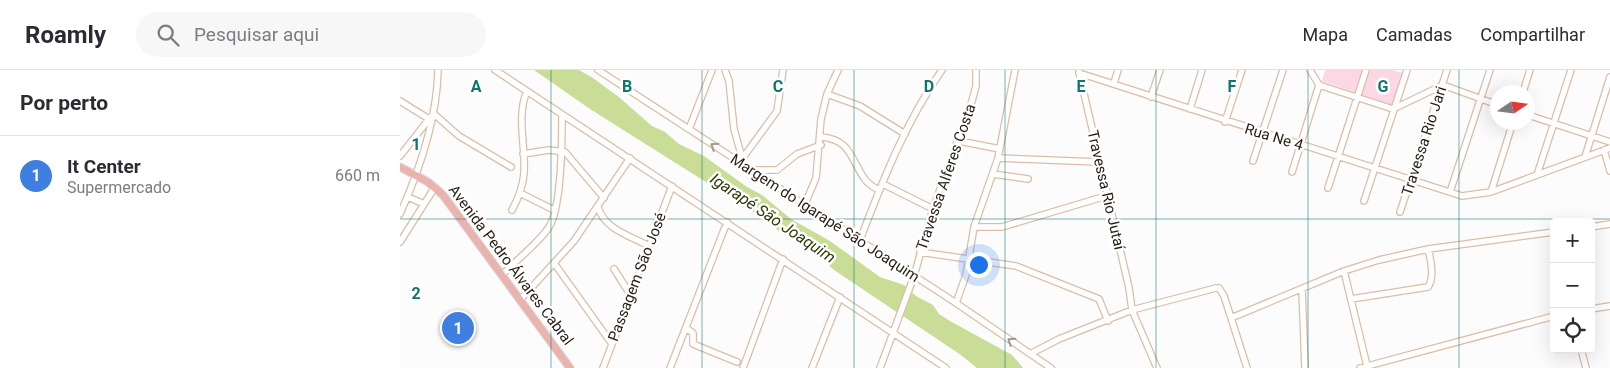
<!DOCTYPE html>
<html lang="pt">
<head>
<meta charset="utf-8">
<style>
  :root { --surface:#fff; --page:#f7f7f7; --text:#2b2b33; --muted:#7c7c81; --line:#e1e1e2; --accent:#296f7d }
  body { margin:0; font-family:Roboto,sans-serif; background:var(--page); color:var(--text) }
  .controls { position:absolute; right:15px; bottom:15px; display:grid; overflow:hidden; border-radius:5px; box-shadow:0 5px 20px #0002 }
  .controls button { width:45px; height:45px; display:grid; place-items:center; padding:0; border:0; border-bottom:1px solid var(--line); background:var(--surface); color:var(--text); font:25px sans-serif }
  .compass { position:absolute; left:1090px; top:15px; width:45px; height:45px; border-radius:50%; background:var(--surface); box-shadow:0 5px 20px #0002; rotate:77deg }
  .you { position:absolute; left:578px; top:194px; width:18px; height:18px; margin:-12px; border:4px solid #fff; border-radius:50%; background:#1a73e8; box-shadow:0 0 0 8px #1a73e833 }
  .badge { display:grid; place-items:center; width:32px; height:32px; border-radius:50%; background:var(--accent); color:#fff; font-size:16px; font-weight:700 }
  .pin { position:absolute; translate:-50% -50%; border:2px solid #fff; box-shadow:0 1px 5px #0006 }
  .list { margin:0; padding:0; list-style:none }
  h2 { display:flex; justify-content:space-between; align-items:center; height:65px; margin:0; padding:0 20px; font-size:21px }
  h2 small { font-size:16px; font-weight:400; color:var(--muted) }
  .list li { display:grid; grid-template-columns:32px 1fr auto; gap:15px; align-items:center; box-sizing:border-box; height:80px; padding:0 20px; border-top:1px solid var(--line) }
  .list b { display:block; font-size:19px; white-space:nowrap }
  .list p { margin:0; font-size:16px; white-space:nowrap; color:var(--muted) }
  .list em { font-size:16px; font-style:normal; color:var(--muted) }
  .icon { flex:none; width:28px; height:28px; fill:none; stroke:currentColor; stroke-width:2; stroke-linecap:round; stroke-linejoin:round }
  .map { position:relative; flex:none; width:1210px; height:298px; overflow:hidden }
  header { display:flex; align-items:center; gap:30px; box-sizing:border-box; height:70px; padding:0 25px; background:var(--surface); border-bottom:1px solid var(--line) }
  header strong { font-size:24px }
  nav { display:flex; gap:28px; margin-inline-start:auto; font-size:18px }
  .search { width:350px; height:45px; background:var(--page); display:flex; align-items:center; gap:12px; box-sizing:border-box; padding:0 18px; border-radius:28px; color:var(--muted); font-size:19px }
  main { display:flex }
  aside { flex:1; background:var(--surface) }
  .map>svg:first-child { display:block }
</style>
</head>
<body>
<header>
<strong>Roamly</strong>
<div class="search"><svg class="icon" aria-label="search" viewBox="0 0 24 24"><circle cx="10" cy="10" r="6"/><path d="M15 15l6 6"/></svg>Pesquisar aqui</div>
<nav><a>Mapa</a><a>Camadas</a><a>Compartilhar</a></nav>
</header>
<main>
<aside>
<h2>Por perto<small></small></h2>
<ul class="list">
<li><span class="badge" style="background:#3f7fe0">1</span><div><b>It Center</b><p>Supermercado</p></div><em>660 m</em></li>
</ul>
</aside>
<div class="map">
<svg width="1210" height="298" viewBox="0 0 1210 298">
  <rect width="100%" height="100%" fill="#fcfcfc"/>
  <path fill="#fcd7e4" d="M 925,0 L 993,0 L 1002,3 L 993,35 L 922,11 Z"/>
  <path fill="#cadd96" d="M 134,0 L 179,0 L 193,8 L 220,28 L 252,56 L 265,62 L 279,74 L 304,86 L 347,117 L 362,125 L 391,149 L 430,171 L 480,207 L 504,215 L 516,226 L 533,235 L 539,244 L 550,251 L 612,285 L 623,298 L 577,298 L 561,285 L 434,200 L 415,183 L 396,169 L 381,163 L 369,152 L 190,39 Z"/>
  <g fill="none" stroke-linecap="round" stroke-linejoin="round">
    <defs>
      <path id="minor" d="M 95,0 L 546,298
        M 198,0 L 556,233 L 651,298
        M 325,0 L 329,11 L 334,59 L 342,88
        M 910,0 L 919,15 L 993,39 L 1043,15 L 1098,35
        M 679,2 L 729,218 L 732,240 L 757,298
        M 679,3 L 1062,126 L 1091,122 L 1210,78
        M 714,13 L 718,0
        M 1123,22 L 1130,0
        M 427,24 L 460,36 L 505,64
        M 751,27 L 760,0
        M 0,31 L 29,49 L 34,44 L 59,66 L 111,97
        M 790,39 L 802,0
        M 1128,45 L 1210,72
        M 825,52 L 842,0
        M 289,59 L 312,0
        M 421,67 C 450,69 451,89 464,108 C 467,113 473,117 479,120
        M 559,71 L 600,79
        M 1204,80 L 1210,101
        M 123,84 L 149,80 L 165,82 L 204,128
        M 0,86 L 29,49
        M 1185,87 L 1210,7
        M 598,88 L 698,92
        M 853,91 L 883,0
        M 339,93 L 377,41 L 383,0
        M 353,100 L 377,100 L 397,84 L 421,75
        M 892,102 L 919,15
        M 593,104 L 628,109
        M 1137,105 L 1171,0
        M 483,114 L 533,139
        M 928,118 L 966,0
        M 1050,122 L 1090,0
        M 1091,122 L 1113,52
        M 120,123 L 154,140
        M 8,127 L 24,134
        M 964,131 L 1007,0
        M 404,136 L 416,108 L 421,49 L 427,24 L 438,0
        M 198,137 C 204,159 230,166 249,176
        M 112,140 C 118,129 123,117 124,103 C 126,77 116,46 127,21
        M 1000,142 L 1047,0
        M 0,144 C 20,99 37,50 38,0
        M 574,157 L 602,157 L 706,126
        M 1191,157 L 1210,154
        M 460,170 C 482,112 506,51 542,0
        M 0,172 L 35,117
        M 520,182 L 616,196 L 699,229 L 708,251
        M 154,193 L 212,274
        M 214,199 L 230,224
        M 944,201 L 967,296
        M 103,204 C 117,189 138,174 149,157 C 162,137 162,69 162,45
        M 902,219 L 905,298
        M 121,229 L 174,171 L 230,88
        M 951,229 L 1028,217 C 1035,207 1031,190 1028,179
        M 556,233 L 566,205 L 574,157 L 598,88 L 615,0
        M 1191,239 L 1210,236
        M 831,248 L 944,201 L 979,190 L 1028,179 L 1154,162
        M 286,258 L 293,263 L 293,274 L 337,292
        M 1181,279 L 1186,298
        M 630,284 L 659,269 L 732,240 L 816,218 L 819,218 L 824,226 L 847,298
        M 203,298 L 272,116
        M 270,298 L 327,152
        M 343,298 L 383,189
        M 412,298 L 440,227
        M 480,298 L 514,206 L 533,139 L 572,31 L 576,16 L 576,0
        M 960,298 L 1154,246"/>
      <path id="major" d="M 0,97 L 28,112 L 43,125 L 170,298"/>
    </defs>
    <use href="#minor" stroke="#dcbda6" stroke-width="8"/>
    <use href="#major" stroke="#d8d6d5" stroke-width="9"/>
    <use href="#minor" stroke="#fff" stroke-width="5.5"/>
    <use href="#major" stroke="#ebb3ad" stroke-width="7"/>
  </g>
  <defs><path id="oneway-chevron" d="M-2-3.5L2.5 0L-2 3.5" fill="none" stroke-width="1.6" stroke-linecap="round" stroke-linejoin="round" transform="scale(1.25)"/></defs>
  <g stroke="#9e9995">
    <use href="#oneway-chevron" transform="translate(314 76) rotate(-147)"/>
    <use href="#oneway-chevron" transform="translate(611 271) rotate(-146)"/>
  </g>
  <path fill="none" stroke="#0f766e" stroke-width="1" stroke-opacity="0.55" d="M 151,0 L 151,298M 302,0 L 302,298M 454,0 L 454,298M 605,0 L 605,298M 756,0 L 756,298M 908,0 L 908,298M 1059,0 L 1059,298M 0,149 L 1210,149"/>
  <g text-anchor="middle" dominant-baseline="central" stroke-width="5" stroke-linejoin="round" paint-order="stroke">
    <g font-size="15" fill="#281d14" stroke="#fff">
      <text transform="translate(874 67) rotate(17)">Rua Ne 4</text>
      <text transform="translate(1024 71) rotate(-72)">Travessa Rio Jari</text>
      <text transform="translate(546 107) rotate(-71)">Travessa Alferes Costa</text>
      <text transform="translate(706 120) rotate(77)">Travessa Rio Jutaí</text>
      <text transform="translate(425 148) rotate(33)">Margem do Igarapé São Joaquim</text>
      <text transform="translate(111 195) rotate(53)">Avenida Pedro Álvares Cabral</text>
      <text transform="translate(237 207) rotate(-69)">Passagem São José</text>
    </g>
    <g font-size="16" font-style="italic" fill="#2e3802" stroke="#fff">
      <text transform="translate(373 148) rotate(34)">Igarapé São Joaquim</text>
    </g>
  </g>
  <g font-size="16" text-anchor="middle" font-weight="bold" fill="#0f766e" stroke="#fff" stroke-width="5" stroke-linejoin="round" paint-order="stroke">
    <text x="76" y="22">A</text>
    <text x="227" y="22">B</text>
    <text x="378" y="22">C</text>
    <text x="529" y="22">D</text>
    <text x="681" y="22">E</text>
    <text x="832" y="22">F</text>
    <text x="983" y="22">G</text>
    <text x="16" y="80">1</text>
    <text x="16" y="229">2</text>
  </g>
</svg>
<div class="controls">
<button>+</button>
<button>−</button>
<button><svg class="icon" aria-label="locate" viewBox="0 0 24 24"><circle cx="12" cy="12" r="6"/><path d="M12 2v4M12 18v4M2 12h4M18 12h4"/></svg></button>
</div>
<svg class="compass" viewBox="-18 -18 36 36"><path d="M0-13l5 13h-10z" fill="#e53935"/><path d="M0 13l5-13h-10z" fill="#7c7c81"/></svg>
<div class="you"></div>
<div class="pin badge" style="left:58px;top:258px;background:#3f7fe0">1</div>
</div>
</main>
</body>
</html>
